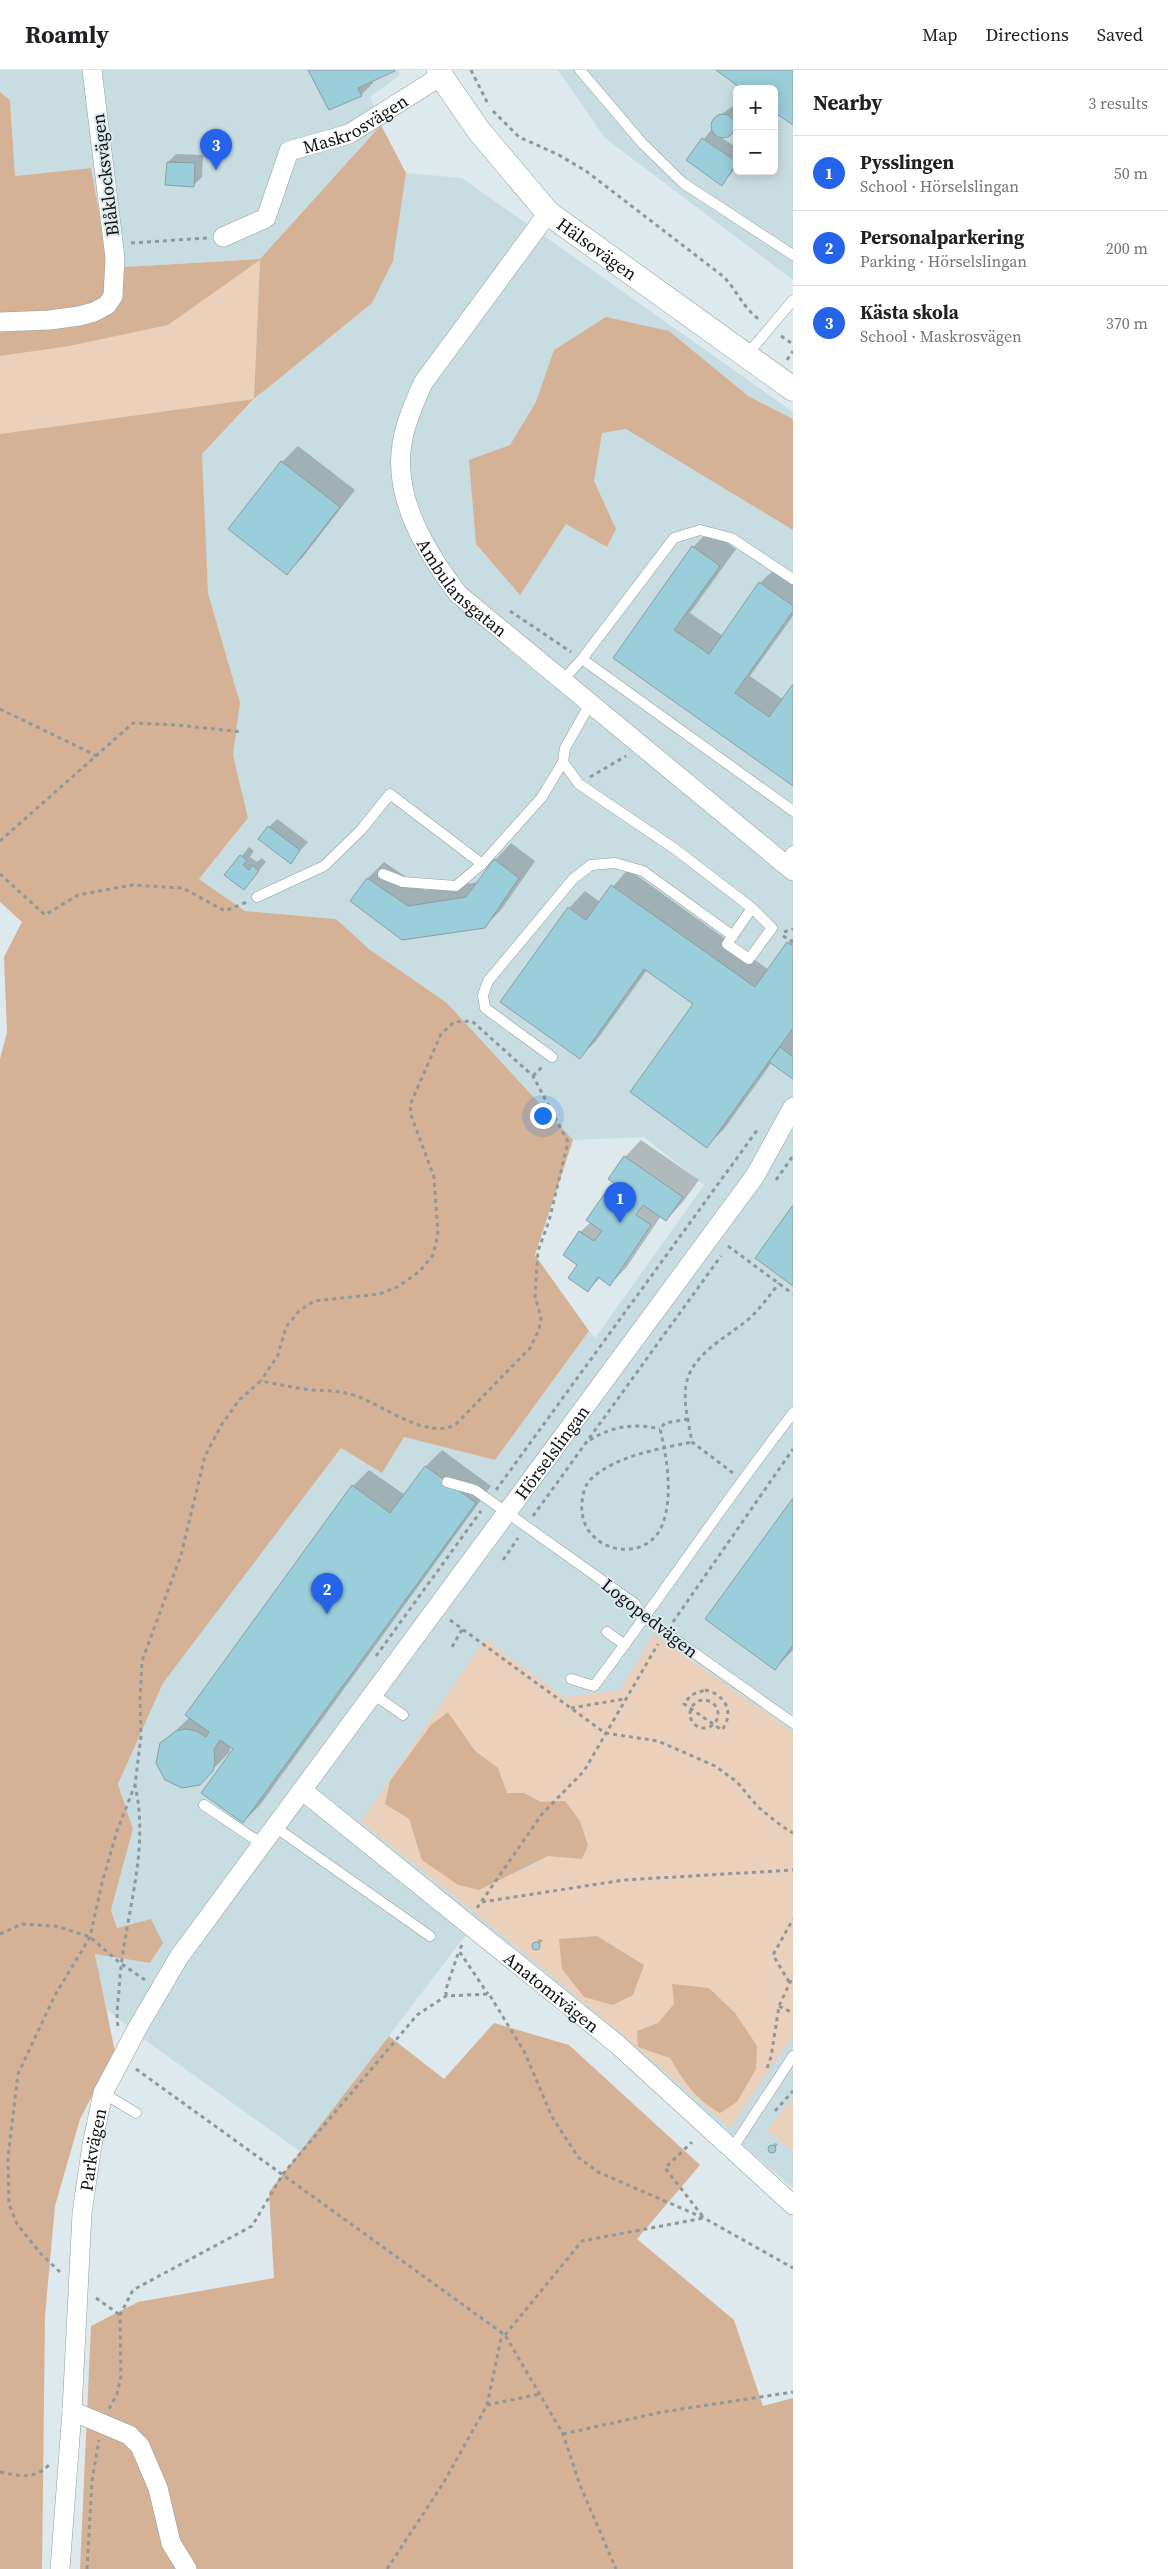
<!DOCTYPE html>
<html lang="en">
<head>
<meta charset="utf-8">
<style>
  :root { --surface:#fff; --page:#f2f2f2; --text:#202124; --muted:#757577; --line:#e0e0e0; --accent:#2563eb }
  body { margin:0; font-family:"Source Serif 4",serif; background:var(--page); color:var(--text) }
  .controls { position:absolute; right:15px; top:15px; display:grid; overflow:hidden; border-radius:8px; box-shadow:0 2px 12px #0003 }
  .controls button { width:45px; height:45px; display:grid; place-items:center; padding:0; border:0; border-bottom:1px solid var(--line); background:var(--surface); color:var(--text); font:25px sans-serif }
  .you { position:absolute; left:542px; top:1045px; width:18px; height:18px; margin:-12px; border:4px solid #fff; border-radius:50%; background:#1a73e8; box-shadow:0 0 0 8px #1a73e833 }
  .badge { display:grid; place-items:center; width:32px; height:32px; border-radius:50%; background:var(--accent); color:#fff; font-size:16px; font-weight:700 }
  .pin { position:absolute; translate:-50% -41px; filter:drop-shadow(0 1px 2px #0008) }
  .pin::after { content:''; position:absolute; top:26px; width:18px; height:15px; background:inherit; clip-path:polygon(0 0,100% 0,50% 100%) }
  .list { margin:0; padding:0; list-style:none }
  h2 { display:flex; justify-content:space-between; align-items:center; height:65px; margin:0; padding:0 20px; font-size:21px }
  h2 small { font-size:16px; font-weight:400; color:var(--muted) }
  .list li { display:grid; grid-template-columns:32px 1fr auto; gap:15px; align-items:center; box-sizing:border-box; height:75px; padding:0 20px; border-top:1px solid var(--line) }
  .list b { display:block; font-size:19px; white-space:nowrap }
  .list p { margin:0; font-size:16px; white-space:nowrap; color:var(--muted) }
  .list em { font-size:16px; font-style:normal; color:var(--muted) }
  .map { position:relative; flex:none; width:793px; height:2499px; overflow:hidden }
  header { display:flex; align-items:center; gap:30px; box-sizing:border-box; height:70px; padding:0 25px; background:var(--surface); border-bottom:1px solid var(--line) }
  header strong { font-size:24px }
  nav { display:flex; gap:28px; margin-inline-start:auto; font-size:18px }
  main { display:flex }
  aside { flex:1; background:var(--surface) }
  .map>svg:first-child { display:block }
</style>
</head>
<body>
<header>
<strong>Roamly</strong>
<nav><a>Map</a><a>Directions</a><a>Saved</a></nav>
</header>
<main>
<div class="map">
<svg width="793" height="2499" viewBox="0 0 793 2499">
  <rect width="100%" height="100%" fill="#dde9ec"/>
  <path fill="#c8dde2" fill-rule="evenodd" d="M 0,0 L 398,0 L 400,5 L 370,27 L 381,55 L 260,189 L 109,198 L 91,98 L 15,106 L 10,30 L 0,22 Z
    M 558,0 L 793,0 L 793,210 L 605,68 ZM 737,19 L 774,19 L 774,101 L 737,101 Z
    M 406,103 L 462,108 L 793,342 L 793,2118 L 479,1854 L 461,1871 L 301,2082 L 145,1970 L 105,1938 L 95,1883 L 150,1893 L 117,1858 L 111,1840 L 133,1759 L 118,1714 L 163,1612 L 341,1378 L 381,1402 L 403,1367 L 495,1390 L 589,1261 L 595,1268 L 704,1115 L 644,1067 L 573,1070 L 447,933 L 369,879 L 336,849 L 245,841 L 199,809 L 248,748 L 233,685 L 240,633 L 208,523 L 201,384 L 393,191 Z"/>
  <path fill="#ebd0bb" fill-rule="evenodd" d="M 260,189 L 254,329 L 0,364 L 0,286 L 168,255 Z
    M 654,1564 L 793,1662 L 793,1965 L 730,2058 C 610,1952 487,1851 361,1752 L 485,1569 L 564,1627 L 620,1621 ZM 448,1643 L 475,1681 L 498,1698 L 507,1723 L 524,1723 L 541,1732 L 565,1731 L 582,1789 L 548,1786 L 521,1801 L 422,1790 L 409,1749 ZM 597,1866 L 562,1899 L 560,1869 Z
    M 793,2028 L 793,2082 L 767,2060 Z"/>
  <path fill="#d5b295" d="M 0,22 L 10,30 L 15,106 L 91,98 L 109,198 L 260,189 L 381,55 L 406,103 L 393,191 L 372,233 L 254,329 L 202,384 L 208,523 L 240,633 L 233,685 L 248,748 L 199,809 L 245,841 L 336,849 L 369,879 L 447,933 L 573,1070 L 535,1185 L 589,1261 L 495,1390 L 404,1367 L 382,1403 L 341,1378 L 163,1613 L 118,1714 L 133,1759 L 111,1840 L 117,1858 L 151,1849 L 163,1873 L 150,1893 L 95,1884 L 115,1982 L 80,2049 L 55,2136 L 45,2246 L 42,2499 L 0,2499 L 0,989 L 7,962 L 4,887 L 22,852 L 0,832 L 0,364 L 254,329 L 260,190 L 168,255 L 69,276 L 0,286 Z
    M 606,247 L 669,261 L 748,326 L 793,349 L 793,460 L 626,359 L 602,363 L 594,411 L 616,459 L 607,477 L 566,454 L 520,525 L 476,474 L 469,390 L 510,375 L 536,332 L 554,280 Z
    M 448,1642 L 475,1681 L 498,1698 L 507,1723 L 524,1723 L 541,1732 L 565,1731 L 580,1751 L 588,1775 L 582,1789 L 548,1786 L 479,1820 L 458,1815 L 422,1790 L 409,1749 L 385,1734 L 390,1711 L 431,1655 Z
    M 597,1866 L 644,1895 L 633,1925 L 613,1935 L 584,1927 L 562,1899 L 559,1869 Z
    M 672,1914 L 709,1918 L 735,1943 L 757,1976 L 756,1999 L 737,2032 L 720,2043 C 695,2029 684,2012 670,1988 L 638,1977 L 637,1961 L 658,1953 L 674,1934 Z
    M 494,1953 L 569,1975 L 700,2095 L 637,2169 L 734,2250 L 763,2336 L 793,2328 L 793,2499 L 80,2499 L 91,2256 L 138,2232 L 274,2208 L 269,2122 L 389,1966 L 444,2009 Z"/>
  <path fill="#0003" d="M 309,0 L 394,0 L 372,10 L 373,13 L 361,25 Z
    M 733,36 L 737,37 L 737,58 L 725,67 L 719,66 L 737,78 L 737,97 L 722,114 L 688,90 L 711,60 L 717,64 L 712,57 L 714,50 Z
    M 176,84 L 203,85 L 202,107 L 193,116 L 168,92 Z
    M 298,376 L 355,420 L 303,487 L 287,503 L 282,392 Z
    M 710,460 L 736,479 L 690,543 L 723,566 L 760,513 L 777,497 L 793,508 L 793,546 L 750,606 L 784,630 L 793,616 L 793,714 L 614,588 L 693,477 Z
    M 277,749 L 308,772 L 290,792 L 269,757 Z
    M 511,773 L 535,791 L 501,840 L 484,857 L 352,831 L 368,808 L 384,792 L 425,820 L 479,812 L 495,790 Z
    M 249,777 L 254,781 L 250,787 L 257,792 L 262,788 L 266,792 L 244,818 L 226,805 Z
    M 628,799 L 769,900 L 793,868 L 793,1008 L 772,992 L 724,1059 L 707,1076 L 695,934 L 647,900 L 596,971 L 580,987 L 502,932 L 569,838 L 585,821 L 600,832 Z
    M 641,1070 L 699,1110 L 682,1133 L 666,1150 L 661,1146 L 626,1198 L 610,1214 L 600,1208 L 588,1220 L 579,1195 L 580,1162 L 591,1152 L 606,1124 L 616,1114 L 625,1087 Z
    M 442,1380 L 491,1416 L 260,1735 L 243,1752 L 234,1679 L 231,1676 L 229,1683 L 199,1713 L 161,1674 L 190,1647 L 353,1416 L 369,1400 L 405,1425 L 426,1396 Z
    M 793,1430 L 793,1580 L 775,1599 Z
    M 539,1869 L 543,1870 L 537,1878 L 533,1876 Z
    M 775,2073 L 778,2074 L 772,2082 L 769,2080 Z"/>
  <path fill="#99ceda" stroke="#909c9e" d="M 308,0 L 395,0 L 395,1 L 358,18 L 362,26 L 329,40 Z
    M 716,0 L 793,0 L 793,55 L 774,42 L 774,19 L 742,19 Z
    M711 56a12 12 0 1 1 24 0a12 12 0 1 1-24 0Z
    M 702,68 L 737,92 L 722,116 L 686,90 Z
    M 167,92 L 195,93 L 194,117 L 165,115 Z
    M 281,391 L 340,437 L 287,505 L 228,459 Z
    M 692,476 L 720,496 L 674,560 L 709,584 L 759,512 L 793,536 L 793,541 L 735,623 L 769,647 L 793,614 L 793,716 L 613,588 Z
    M 268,756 L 300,780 L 291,794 L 258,769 Z
    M 240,785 L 247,790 L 243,795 L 249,800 L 252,795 L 259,801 L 244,820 L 224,805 Z
    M 494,789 L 519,808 L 485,858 L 402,870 L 350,831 L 367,808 L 408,836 L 466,827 Z
    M 611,815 L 755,917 L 787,872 L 793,876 L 793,958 L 707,1078 L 630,1022 L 693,934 L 644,899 L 580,989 L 500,932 L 568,837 L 586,850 Z
    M 780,977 L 793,987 L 793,1009 L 769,992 Z
    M 624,1086 L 683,1127 L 666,1151 L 643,1135 L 636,1145 L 651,1155 L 610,1216 L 598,1207 L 588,1222 L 568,1208 L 577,1195 L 563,1185 L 579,1161 L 594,1171 L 602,1161 L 586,1150 L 605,1123 L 622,1135 L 629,1124 L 608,1109 Z
    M 793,1135 L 793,1216 L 755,1188 Z
    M 425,1396 L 476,1433 L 243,1753 L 201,1723 L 233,1679 L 220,1670 L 214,1679 L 215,1692 L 213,1701 L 200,1715 L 182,1718 L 165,1710 L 156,1693 L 160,1673 L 176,1661 L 186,1659 L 196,1661 L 206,1667 L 209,1662 L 185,1645 L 352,1415 L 390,1443 Z
    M 793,1428 L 793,1575 L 775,1600 L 705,1549 Z
    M532 1876a4 4 0 1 1 8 0a4 4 0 1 1-8 0Z
    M768 2079a4 4 0 1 1 8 0a4 4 0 1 1-8 0Z"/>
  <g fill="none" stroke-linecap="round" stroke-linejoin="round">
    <defs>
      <path id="service" d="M 580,0 L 642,73 L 683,113 L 793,185
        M 746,286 L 793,230
        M 582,589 L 674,468 L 700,460 L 731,468 L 793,509
        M 562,611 L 582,589 L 793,741
        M 563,692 L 579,714 L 675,779 L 752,838 L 772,858 L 749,889 L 727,874 L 752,838
        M 782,793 L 793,781
        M 383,804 L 403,812 L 456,816 L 482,794 L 542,727 L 563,692 L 565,678 L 590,634
        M 257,827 L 324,796 L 361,760 L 390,724 L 482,794
        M 552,987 L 485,938 L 483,925 L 488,911 L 573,809 L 591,795 L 615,793 L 643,801 L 733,866
        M 447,1412 L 475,1420 L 489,1430 L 634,1533 L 645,1548 L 793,1653
        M 607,1562 L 625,1575
        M 571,1609 L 594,1616 C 662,1526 724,1432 793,1343
        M 373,1624 L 403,1645
        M 204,1735 L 262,1774
        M 275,1757 L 430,1866
        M 103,2023 L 136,2043
        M 732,2079 L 793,1986"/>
      <g id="minor">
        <path id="s1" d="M 548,143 L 423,313 C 415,332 405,353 402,374 C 393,429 427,483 458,524 L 793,801"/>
        <path id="s2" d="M 223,167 L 266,148 L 289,81 L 349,64 L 441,6"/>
        <path d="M 0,252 L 50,250 L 79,246 L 94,242 L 107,235 L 113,226 L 115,188 L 92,0"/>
        <path id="s3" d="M 302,1720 L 618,1975 L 793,2135"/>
        <path d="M 72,2341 L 129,2365 L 140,2376 L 158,2418 L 171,2473 L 187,2499"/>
        <path id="s4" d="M 60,2499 L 72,2341 L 82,2143 L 92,2075 L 103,2023 L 138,1957 L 179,1887 L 755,1106 L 793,1037"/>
      </g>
      <g id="tertiary">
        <path id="s5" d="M 439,0 L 441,6 L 479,61 L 548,143 L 793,319"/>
      </g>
    </defs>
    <use href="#service" stroke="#929ea0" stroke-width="11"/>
    <use href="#minor" stroke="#929ea0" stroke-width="20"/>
    <use href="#tertiary" stroke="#929ea0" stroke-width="25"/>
    <path stroke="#8f989a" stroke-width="3" stroke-dasharray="4 4" stroke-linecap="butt" d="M 471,0 L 489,36
      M 493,41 L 519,67 L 557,84 L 586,101 L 724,207 C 737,221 744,239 760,250
      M 131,173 L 207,168
      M 781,266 L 793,274
      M 787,290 L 793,281
      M 510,541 L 571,582
      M 0,639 L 97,686
      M 590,707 L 626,686
      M 0,771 L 133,653 L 177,655 L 242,662
      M 0,804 L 45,845 L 78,825 L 132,815 L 183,818 L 225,841 L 247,832
      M 784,862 L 793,859
      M 783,866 L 793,872
      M 533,1006 L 543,996
      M 776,1110 L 793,1086
      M 728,1176 L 793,1224
      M 688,1349 L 665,1353 L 660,1359 C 667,1387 673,1425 663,1453 C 648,1497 577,1483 582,1432 C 583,1423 585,1414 592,1408 C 618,1385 659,1379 692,1372
      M 590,1370 C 612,1356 635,1353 660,1359
      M 733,1403 L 692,1372 C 689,1354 683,1333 686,1315 C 692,1282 729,1267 752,1246 C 762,1236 770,1225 779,1213
      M 496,1420 L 758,1059
      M 533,1446 L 721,1186
      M 503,1490 L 518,1468
      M 450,1550 L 605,1663 L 658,1671 L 715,1696 L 737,1712 L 758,1737 L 783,1757 L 793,1763
      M 673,1552 L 793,1379
      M 452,1577 L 463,1558
      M 376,1586 L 481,1441
      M 705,1620 C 725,1624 735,1642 722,1660 L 684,1634 L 691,1625 Z
      M690 1644a14 14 0 1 1 28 0a14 14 0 1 1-28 0Z
      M 571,1638 L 624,1629
      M 482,1832 L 624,1810 L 793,1800
      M 477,1838 L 542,1744 L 584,1701 L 658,1574
      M 0,1864 L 22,1854 L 55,1856 L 66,1859 L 90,1867 L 120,1893 L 145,1910
      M 462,1875 L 459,1881 L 488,1924
      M 789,1912 L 773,1885 L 793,1849
      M 446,1926 L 446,1919 L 459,1881
      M 779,1936 L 793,1943
      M 118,1956 C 116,1945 118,1932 119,1921 C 122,1852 151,1785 135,1715
      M 767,1998 L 771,1987 L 779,1936 L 793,1906
      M 136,1999 L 505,2265 L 563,2364 L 580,2415 L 616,2499
      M 775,2041 L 793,2021
      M 60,2202 L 41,2184 L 17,2154 L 9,2134 L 8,2088 L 18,2004 L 55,1925 L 90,1867 L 102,1813 L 117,1761 L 135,1715 L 141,1666 L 140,1630 L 142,1591 L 181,1485 L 205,1386 L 222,1354 L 239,1330 L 261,1311 C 278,1314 294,1318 311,1320 C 328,1321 339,1320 356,1326 C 383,1335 428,1371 456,1354 L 530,1278 L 539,1260 L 541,1248 L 535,1226 L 538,1181 L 549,1151 L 568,1072 L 533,1006 L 472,951 L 454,952 L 441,964 L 410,1035 L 411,1045 L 434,1107 L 438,1165 L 433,1185 L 420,1201 L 399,1216 L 380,1224 L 314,1231 L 299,1241 L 286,1257 L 278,1285 L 261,1311
      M 96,2228 L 120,2245
      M 505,2265 L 582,2171 L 704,2148 L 665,2098 L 692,2072
      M 487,2335 L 540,2324
      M 109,2339 L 117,2324 L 121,2306 L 120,2245 L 133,2220 L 252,2156 L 283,2104 L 417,1945 L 446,1926 L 489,1924 L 525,1983 L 552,2047 L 578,2087 L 598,2102 L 704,2148 L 793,2198
      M 563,2364 L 662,2342 L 793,2322
      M 0,2402 C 20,2406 33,2410 49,2395
      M 87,2499 L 92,2411 L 99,2370
      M 387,2499 L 444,2412 L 487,2335 L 502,2264"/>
    <use href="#service" stroke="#fff" stroke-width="10"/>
    <use href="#minor" stroke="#fff" stroke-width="19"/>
    <use href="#tertiary" stroke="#fff" stroke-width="24"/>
  </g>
  <g text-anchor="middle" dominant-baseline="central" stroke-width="4" stroke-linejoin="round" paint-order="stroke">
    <g font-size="18" fill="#0d1112" stroke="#dde9ec">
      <text stroke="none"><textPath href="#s2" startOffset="190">Maskrosvägen</textPath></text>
      <text transform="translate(105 105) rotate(-97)">Blåklocksvägen</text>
      <text stroke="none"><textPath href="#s5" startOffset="241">Hälsovägen</textPath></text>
      <text stroke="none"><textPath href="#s1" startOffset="438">Ambulansgatan</textPath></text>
      <text stroke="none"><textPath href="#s4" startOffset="1262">Hörselslingan</textPath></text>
      <text transform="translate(650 1548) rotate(38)">Logopedvägen</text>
      <text stroke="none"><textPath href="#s3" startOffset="321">Anatomivägen</textPath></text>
      <text stroke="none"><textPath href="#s4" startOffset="421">Parkvägen</textPath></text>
    </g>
  </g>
</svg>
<div class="controls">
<button>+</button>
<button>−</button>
</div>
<div class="you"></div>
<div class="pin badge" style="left:620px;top:1153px">1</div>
<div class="pin badge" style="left:327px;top:1544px">2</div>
<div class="pin badge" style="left:216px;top:100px">3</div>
</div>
<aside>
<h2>Nearby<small>3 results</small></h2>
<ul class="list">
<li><span class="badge">1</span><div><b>Pysslingen</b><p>School · Hörselslingan</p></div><em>50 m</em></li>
<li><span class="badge">2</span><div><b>Personalparkering</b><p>Parking · Hörselslingan</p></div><em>200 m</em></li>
<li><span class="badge">3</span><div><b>Kästa skola</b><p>School · Maskrosvägen</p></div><em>370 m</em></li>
</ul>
</aside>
</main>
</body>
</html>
